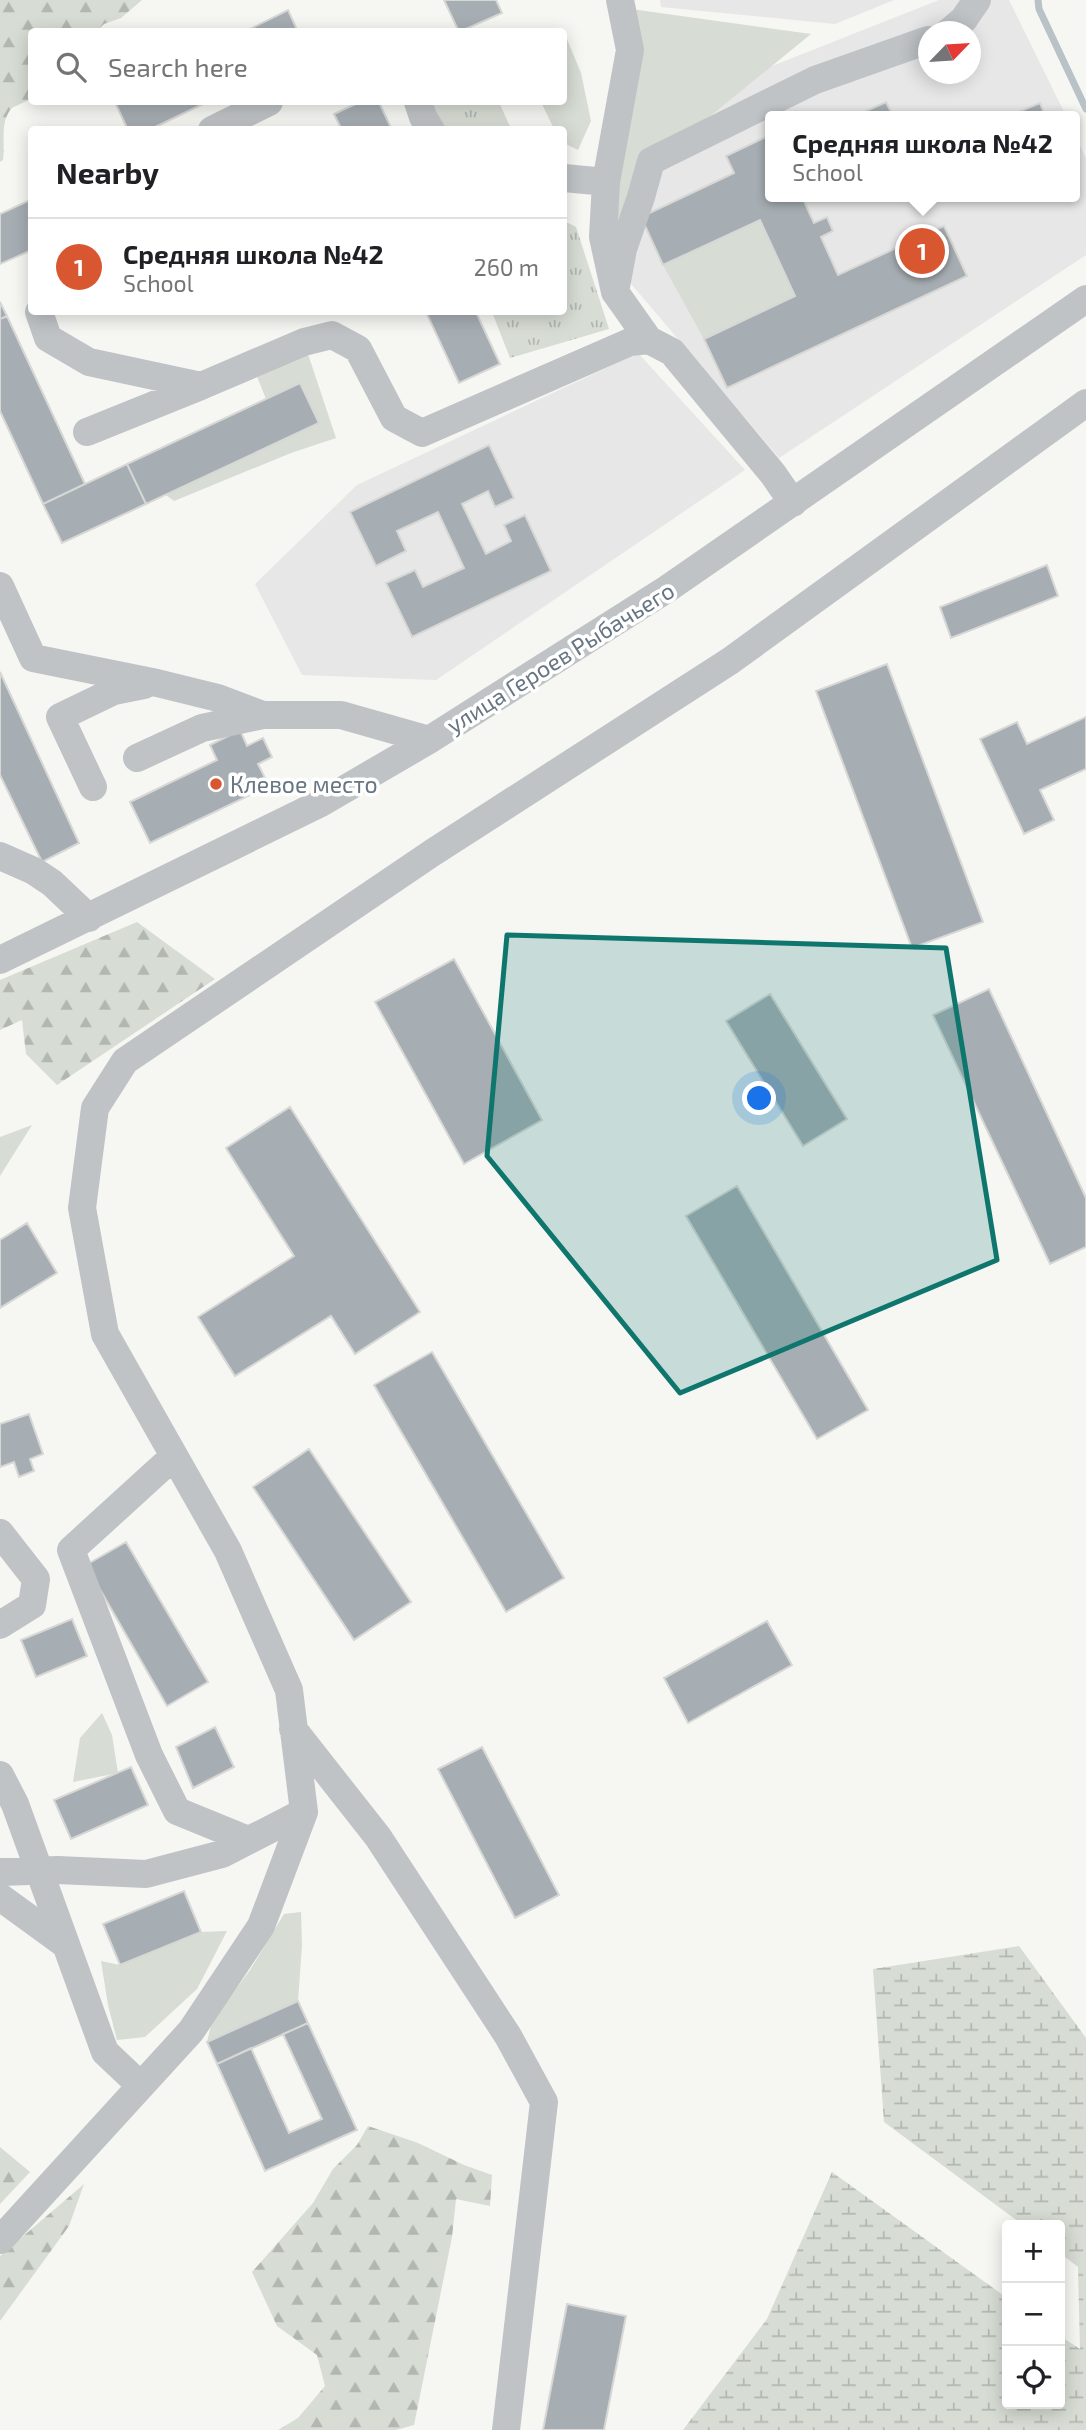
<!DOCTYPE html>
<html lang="en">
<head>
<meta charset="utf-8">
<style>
  :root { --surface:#fff; --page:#f6f6f6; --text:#202124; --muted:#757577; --line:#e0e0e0; --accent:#d95730 }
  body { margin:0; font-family:"Exo 2",sans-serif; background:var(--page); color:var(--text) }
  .controls { position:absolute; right:21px; bottom:21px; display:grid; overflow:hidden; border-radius:7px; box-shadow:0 4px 18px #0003 }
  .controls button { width:63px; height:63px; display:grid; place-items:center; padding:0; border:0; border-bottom:2px solid var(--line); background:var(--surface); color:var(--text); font:35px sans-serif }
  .compass { position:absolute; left:918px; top:21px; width:63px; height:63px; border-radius:50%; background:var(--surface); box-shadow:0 4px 18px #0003; rotate:65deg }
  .you { position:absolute; left:760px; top:1099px; width:24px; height:24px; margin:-18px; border:5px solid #fff; border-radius:50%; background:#1a73e8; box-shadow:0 0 0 10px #1a73e833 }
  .badge { display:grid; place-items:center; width:46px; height:46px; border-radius:50%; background:var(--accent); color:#fff; font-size:23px; font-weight:700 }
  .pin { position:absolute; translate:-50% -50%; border:4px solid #fff; box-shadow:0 2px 7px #0006 }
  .popup { position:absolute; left:765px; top:111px; width:315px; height:91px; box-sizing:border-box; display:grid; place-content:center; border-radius:7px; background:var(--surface); filter:drop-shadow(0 2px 5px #0005); font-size:23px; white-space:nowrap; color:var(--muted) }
  .popup b { font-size:26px; color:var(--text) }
  .popup::after { content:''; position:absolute; left:50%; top:100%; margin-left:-14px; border:14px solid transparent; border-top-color:var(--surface) }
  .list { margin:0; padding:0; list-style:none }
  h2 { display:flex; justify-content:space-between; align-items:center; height:91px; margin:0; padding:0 28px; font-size:30px }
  h2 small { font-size:23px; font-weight:400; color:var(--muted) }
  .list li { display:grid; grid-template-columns:46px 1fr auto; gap:21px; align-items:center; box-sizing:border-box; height:98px; padding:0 28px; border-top:2px solid var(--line) }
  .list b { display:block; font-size:26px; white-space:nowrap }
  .list p { margin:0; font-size:23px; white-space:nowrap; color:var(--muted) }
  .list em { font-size:23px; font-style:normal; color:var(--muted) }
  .icon { flex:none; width:38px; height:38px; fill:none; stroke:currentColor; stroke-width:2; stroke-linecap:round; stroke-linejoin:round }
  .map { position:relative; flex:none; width:1086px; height:2430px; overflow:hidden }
  .search { position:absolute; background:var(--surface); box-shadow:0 4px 18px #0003; left:28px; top:28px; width:539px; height:77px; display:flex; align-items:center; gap:18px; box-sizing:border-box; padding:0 24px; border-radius:7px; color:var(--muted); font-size:26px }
  .panel { position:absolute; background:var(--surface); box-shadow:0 4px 18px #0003; left:28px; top:126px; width:539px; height:189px; border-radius:7px }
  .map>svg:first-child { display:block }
</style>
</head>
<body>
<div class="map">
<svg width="1086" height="2430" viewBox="0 0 1086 2430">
  <defs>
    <pattern id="forest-firs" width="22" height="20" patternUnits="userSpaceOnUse" patternTransform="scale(1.75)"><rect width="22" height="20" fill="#d7dcd4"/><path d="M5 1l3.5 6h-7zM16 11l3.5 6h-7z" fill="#b2b7b1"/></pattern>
    <pattern id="wetland-marsh" width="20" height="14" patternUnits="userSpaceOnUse" patternTransform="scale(1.75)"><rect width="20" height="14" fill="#d7dcd4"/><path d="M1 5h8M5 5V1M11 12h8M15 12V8" fill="none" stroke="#b2b7b1"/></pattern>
    <pattern id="park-tufts" width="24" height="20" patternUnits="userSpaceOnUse" patternTransform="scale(1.75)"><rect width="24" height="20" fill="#d7dcd4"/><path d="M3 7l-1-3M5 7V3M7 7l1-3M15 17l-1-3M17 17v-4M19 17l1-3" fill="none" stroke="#b2b7b1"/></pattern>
  </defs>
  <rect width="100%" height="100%" fill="#f6f6f3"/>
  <path fill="#e6e7e6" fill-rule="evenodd" d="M 660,0 L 894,0 L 835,24 L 661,7 Z
    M 939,0 L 1009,0 L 1066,116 L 770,116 L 770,197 L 1074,197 L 1074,134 L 1086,158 L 1086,255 L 779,458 L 627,279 L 663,109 ZM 928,32 L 970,32 L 970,74 L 928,74 Z
    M 638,353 L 745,470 L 436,680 L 302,675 L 255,584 L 357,485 Z"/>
  <path fill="#d7dcd4" d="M 631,9 L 811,34 L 639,174 L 610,270 Z
    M 564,32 L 581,73 L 591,121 L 578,150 L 564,143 L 564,130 L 554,129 L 541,102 L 564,102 Z
    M 760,220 L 795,296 L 704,339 L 663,265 Z
    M 304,342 L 336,438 L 291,453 L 174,501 L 166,495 L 319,423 L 301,383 L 266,399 L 252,364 Z
    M 32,1125 L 0,1176 L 0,1137 Z
    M 102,1713 L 112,1735 L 118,1773 L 73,1782 L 80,1738 Z
    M 301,1912 L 302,1945 L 298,2001 L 207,2042 L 212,2021 L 250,1970 L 284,1914 Z
    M 227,1931 L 197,1989 L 145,2037 L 117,2040 L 108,2005 L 101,1961 L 120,1965 L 201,1932 Z"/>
  <path fill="url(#forest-firs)" d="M 0,0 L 142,0 L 121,18 L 104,24 L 97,31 L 32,32 L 31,98 C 26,103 17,104 11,109 C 0,122 5,144 3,160 L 0,162 Z
    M 137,922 L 215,979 L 57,1085 L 26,1054 L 22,1020 L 0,1030 L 0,980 Z
    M 368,2126 L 418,2143 L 464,2165 L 492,2175 L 490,2206 L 456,2199 L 452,2237 L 414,2425 L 396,2430 L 278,2430 L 298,2418 L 325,2386 L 317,2355 L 277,2326 L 252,2272 L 313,2203 L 333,2169 L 357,2145 Z
    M 0,2147 L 30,2172 L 0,2204 Z
    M 84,2184 L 69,2226 L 0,2321 L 0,2256 Z"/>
  <path fill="url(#wetland-marsh)" d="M 1019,1946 L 1086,2038 L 1086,2430 L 683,2430 L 767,2319 L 832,2172 L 1007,2298 L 1007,2404 L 1060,2404 L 1060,2336 L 1080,2349 L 1078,2267 L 1060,2253 L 1060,2225 L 1023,2225 L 884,2122 L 873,1969 Z"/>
  <path fill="url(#park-tufts)" d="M 420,102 L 499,102 L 511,129 L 431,129 Z
    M 564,221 L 576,227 L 609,329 L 510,358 L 492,312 L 564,312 Z"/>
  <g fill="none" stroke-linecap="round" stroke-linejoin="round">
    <path stroke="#b8c2c7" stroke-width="7" d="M 1038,0 L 1039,9 L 1086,109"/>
  </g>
  <path fill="#a7aeb3" stroke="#d7d7d5" stroke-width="2" d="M 444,0 L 496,0 L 502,13 L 459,32 Z
    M 288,10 L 298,32 L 244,32 Z
    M 115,102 L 207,102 L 149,130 L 128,130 Z
    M 360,102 L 379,102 L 392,130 L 342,130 L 334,114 Z
    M 886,102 L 893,116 L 855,116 Z
    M 1040,103 L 1045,116 L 1018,116 L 1016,113 Z
    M 770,135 L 770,197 L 809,197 L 803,199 L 814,223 L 827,217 L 833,231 L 821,237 L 838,275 L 944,226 L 967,276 L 727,388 L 704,339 L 795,296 L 760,220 L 663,265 L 641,217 L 734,173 L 726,156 Z
    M 32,199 L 32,250 L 0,264 L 0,214 Z
    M 0,302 L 7,316 L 0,319 Z
    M 426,312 L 476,312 L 500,364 L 459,383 Z
    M 7,316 L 85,484 L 43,504 L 0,411 L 0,319 Z
    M 300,383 L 319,423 L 146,504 L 127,464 Z
    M 489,445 L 514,498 L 495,507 L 488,491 L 462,504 L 486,554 L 511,541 L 504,525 L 525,515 L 551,571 L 412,637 L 386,583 L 415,570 L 423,587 L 464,568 L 438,512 L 397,531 L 406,551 L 376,566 L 350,512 Z
    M 127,464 L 146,504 L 62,543 L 43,504 Z
    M 1047,565 L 1058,596 L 951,638 L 940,607 Z
    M 887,664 L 983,922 L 912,948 L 816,691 Z
    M 0,672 L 79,843 L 42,862 L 0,775 Z
    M 1086,717 L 1086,769 L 1040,790 L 1054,820 L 1024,834 L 980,739 L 1017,722 L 1027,744 Z
    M 240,730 L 247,746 L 263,738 L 272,757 L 258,764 L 269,786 L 150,843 L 130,802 L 217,760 L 210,745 Z
    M 454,959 L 542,1120 L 464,1164 L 375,1002 Z
    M 989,989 L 1086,1198 L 1086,1247 L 1050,1264 L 933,1015 Z
    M 770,994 L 847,1119 L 803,1146 L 726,1021 Z
    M 290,1107 L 420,1312 L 355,1354 L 331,1316 L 235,1376 L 198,1317 L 294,1256 L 226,1148 Z
    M 737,1186 L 868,1410 L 817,1439 L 686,1216 Z
    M 27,1223 L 57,1273 L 0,1308 L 0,1240 Z
    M 432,1352 L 564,1578 L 506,1612 L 374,1385 Z
    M 29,1414 L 43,1454 L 30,1459 L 34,1471 L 19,1477 L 14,1462 L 0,1467 L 0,1424 Z
    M 309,1449 L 411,1602 L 354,1640 L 253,1487 Z
    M 126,1542 L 208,1682 L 167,1706 L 86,1565 Z
    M 72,1619 L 87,1656 L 36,1677 L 21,1640 Z
    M 767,1621 L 792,1665 L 688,1723 L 664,1678 Z
    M 215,1727 L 234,1767 L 193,1788 L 176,1747 Z
    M 482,1747 L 559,1895 L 515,1918 L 438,1769 Z
    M 131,1767 L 148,1805 L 71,1839 L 54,1800 Z
    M 184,1891 L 201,1932 L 120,1965 L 103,1924 Z
    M 298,2001 L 308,2023 L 217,2064 L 207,2042 Z
    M 308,2023 L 357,2130 L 265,2171 L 217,2064 L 251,2048 L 289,2133 L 322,2119 L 283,2034 Z
    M 567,2304 L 626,2316 L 604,2430 L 543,2430 Z"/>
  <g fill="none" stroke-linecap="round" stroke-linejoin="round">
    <path stroke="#bfc3c6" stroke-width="28" d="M 949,32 L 964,19 L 977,0
      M 418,102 L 423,117 L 431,130
      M 212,130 L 269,102
      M 564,178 L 606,182 L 630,50 L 620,0
      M 606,182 L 603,237 L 615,292 L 649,340
      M 615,292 L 623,249 L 641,197 L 651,161 L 815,80 L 928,40
      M 39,312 L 48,338 L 89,362 L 201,386 L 304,342 L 332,335 L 358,349 L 394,418 L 422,433 L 630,342 L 649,340 L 672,352 L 773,474 L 793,503
      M 87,432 L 201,386
      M 0,586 L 33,658 L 157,683 L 218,698 L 263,715 L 341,715 L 429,740
      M 137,758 L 202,728 L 263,715
      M 93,787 L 60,717 L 114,691 L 144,685
      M 0,856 L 34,871 L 52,883 L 89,918
      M 0,960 L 321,803 L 429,740 L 667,589 L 1086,299
      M 173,1457 L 71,1550 L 149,1755 L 177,1811 L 248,1840
      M 0,1533 L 36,1579 L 32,1605 L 0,1625
      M 293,1729 L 378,1837 L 508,2036 L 544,2102 L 506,2430
      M 0,1775 L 15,1804 L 105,2052 L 141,2086
      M 0,1872 L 58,1870 L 146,1874 L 222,1854 L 304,1812
      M 0,1897 L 66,1945
      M 0,2240 L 191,2031 L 261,1926 L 304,1812 L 289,1690 L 228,1551 L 105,1334 L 82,1208 L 95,1108 L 125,1061 L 432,853 L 730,661 L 1086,403"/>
  </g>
  <path fill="#0f766e" fill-opacity="0.2" stroke="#0f766e" stroke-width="5" stroke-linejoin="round" d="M 507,935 L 946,948 L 997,1260 L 680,1393 L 487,1156 Z"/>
  <circle fill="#d95730" stroke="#fff" stroke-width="2.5" cx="216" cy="784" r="7"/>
  <g text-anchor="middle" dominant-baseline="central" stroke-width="7" stroke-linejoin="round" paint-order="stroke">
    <g font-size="23" fill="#677682" stroke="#fff">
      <text transform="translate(560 657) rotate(-32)">улица Героев Рыбачьего</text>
    </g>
    <g font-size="23" fill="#677682" stroke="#fff" text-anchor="start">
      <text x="230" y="784">Клевое место</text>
    </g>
  </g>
</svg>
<div class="controls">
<button>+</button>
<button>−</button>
<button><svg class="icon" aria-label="locate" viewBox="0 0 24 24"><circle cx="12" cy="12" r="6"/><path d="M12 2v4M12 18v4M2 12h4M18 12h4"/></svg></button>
</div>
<svg class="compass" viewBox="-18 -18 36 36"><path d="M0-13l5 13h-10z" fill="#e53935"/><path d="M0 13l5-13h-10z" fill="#757577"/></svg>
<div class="you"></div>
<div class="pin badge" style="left:922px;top:251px">1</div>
<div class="popup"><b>Средняя школа №42</b>School</div>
<div class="search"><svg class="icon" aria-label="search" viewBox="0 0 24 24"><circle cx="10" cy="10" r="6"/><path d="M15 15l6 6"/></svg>Search here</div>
<section class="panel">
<h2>Nearby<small></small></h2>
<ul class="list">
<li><span class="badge">1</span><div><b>Средняя школа №42</b><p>School</p></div><em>260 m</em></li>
</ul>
</section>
</div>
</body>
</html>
